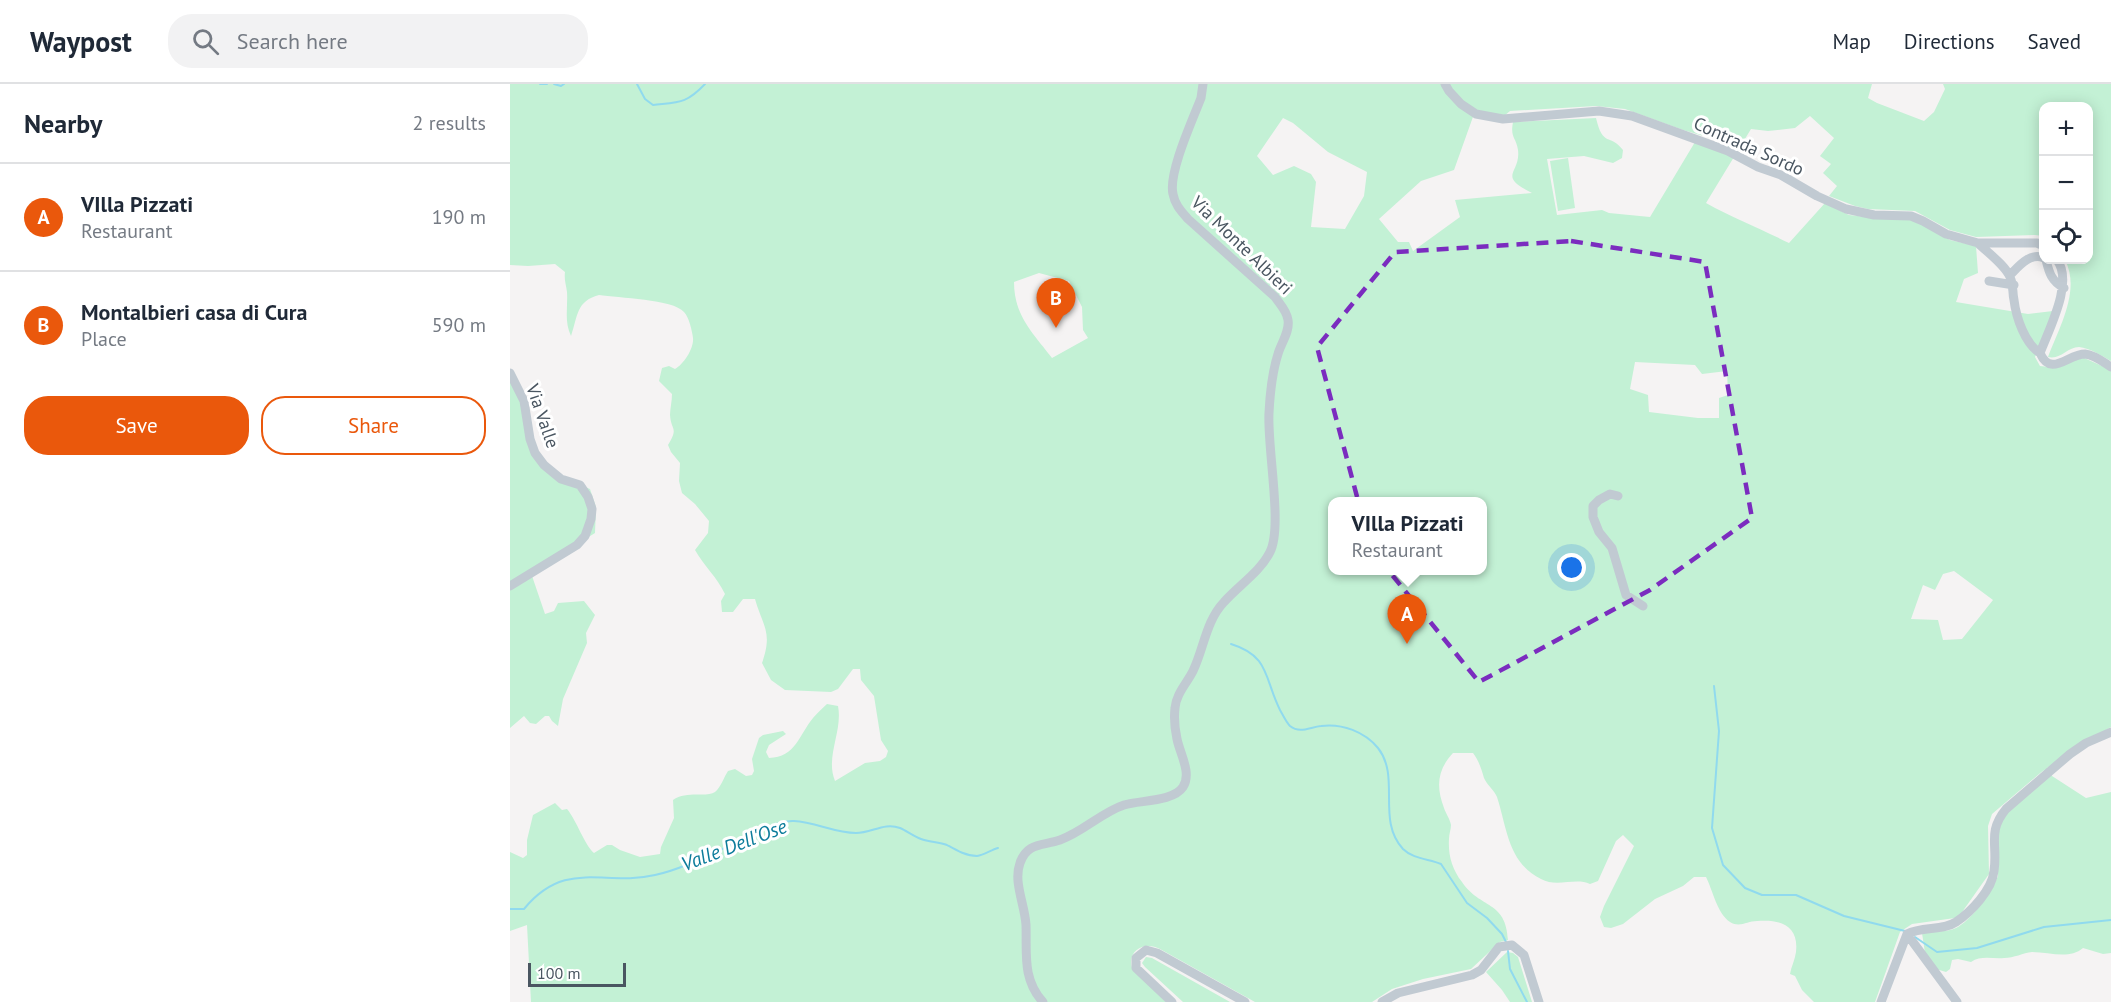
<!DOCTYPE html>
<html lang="en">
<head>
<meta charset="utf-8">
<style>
  :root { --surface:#fff; --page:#f2f2f3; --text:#1f2937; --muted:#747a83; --line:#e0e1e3; --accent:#ea580c }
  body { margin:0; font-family:"PT Sans",sans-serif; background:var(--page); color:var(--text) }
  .controls { position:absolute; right:18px; top:18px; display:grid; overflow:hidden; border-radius:12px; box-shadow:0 3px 15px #0003 }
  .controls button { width:54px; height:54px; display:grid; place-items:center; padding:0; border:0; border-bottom:2px solid var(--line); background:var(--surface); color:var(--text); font:30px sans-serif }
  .scale { position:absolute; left:18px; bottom:15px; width:98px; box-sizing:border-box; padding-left:6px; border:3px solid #4a5661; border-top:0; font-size:16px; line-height:21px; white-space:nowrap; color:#4a5661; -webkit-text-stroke:4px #fff; paint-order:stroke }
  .you { position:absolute; left:1062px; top:484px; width:21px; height:21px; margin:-15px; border:4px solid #fff; border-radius:50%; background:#1a73e8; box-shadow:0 0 0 9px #1a73e833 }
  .badge { display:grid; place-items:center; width:39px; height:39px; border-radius:50%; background:var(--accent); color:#fff; font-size:20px; font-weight:700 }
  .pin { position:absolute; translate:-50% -50px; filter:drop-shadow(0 2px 3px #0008) }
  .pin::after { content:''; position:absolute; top:32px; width:21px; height:18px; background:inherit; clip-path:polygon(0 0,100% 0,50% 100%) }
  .popup { position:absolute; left:818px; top:413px; width:159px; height:78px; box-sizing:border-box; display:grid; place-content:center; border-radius:12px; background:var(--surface); filter:drop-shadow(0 2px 4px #0005); font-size:20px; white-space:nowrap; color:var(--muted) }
  .popup b { font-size:22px; color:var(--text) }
  .popup::after { content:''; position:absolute; left:50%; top:100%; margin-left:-12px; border:12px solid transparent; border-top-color:var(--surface) }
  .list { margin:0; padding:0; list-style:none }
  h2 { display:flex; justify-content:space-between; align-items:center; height:78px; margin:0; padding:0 24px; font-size:26px }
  h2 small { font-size:20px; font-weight:400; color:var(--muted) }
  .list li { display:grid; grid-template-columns:39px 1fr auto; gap:18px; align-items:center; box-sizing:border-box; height:108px; padding:0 24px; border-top:2px solid var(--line) }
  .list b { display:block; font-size:22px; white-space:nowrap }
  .list p { margin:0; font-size:20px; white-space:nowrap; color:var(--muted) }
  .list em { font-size:20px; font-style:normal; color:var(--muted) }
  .actions { display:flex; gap:12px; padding:18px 24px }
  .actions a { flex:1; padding:14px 0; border:2px solid var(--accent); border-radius:24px; text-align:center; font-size:21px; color:var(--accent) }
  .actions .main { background:var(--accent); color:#fff }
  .icon { flex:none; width:33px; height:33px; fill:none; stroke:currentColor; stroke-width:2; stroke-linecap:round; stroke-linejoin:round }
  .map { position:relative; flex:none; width:1601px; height:918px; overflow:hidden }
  header { display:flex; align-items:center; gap:36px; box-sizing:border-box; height:84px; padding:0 30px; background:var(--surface); border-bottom:2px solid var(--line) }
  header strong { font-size:28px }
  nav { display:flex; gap:33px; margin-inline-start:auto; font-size:21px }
  .search { width:420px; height:54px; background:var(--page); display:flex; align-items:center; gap:15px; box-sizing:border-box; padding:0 21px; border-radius:24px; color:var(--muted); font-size:22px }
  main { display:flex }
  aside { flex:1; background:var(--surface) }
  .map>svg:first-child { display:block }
</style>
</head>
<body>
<header>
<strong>Waypost</strong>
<div class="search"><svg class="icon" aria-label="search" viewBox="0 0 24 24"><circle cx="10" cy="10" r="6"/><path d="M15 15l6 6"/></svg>Search here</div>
<nav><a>Map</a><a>Directions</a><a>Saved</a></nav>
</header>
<main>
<aside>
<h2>Nearby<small>2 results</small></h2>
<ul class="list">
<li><span class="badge">A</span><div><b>VIlla Pizzati</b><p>Restaurant</p></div><em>190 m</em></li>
<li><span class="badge">B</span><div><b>Montalbieri casa di Cura</b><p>Place</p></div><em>590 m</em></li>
</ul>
<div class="actions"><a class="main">Save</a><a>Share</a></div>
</aside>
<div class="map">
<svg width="1601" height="918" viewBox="0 0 1601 918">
  <rect width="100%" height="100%" fill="#f5f3f3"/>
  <path fill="#c3f1d5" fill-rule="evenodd" d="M 0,0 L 1362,0 L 1358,14 L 1367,19 L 1414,37 L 1424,28 L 1435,5 L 1433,0 L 1601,0 L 1601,277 C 1592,272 1580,264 1569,263 C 1557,263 1551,276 1538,273 C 1549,244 1571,206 1555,176 L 1578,176 L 1578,22 L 1534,22 L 1533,152 L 1525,151 L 1466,153 L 1440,146 L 1405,127 L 1358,125 L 1345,122 L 1319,112 L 1327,102 L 1313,89 L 1321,80 L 1310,72 L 1324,54 L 1300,32 L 1285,44 L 1258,47 L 1241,45 L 1196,119 C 1223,134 1251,145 1279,159 L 1315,119 L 1339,131 L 1365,134 L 1393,133 L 1414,141 L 1440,156 L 1466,162 L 1468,189 L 1454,195 L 1446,218 L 1518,230 L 1543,227 L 1525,273 L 1530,282 L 1539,283 L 1572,273 L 1601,286 L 1601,643 L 1569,661 L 1537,684 L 1542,692 L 1576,714 L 1601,708 L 1601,869 L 1593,870 L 1573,864 C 1559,876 1540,868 1522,868 C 1513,869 1504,874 1494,874 C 1482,875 1471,871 1461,878 L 1448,875 L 1442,876 L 1440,885 L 1436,888 L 1426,885 L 1415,869 L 1412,849 C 1422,846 1436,849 1446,844 C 1461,837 1482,807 1488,792 L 1488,742 L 1492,731 L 1535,685 L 1482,730 L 1478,742 L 1479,790 L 1450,831 L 1445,834 L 1402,840 L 1390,848 L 1365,918 L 1304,918 L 1292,906 L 1285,892 L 1280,890 C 1281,883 1285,876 1286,868 C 1289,841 1270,835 1247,837 C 1237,837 1230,844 1220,838 C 1207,829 1203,807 1196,793 L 1184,793 L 1173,802 L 1145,815 L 1113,840 L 1101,844 L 1094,843 L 1090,833 L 1094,822 L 1124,762 L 1113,751 L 1106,757 L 1088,797 L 1080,800 C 1065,793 1047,804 1031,795 C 998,779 997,744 987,713 C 984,706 977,701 974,694 C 971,684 969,677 963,669 L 943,669 C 927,686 926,703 934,724 C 936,730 940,735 941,741 C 941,745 939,750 939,755 C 938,771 942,785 952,798 C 970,825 996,816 998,856 L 990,858 L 961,885 L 913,895 L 882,905 L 862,918 L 745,918 L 650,865 C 635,857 617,866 622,884 L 656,918 L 21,918 L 17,841 L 0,847 L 0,768 L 13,774 L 17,771 L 17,756 L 23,731 L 45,719 L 52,726 L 57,725 C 67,737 74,760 84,769 L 97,761 L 102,761 L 110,766 L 130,773 L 150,770 L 151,763 L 164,734 L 163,716 C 177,706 197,714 205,708 C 211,703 214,693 218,687 L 225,685 L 236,692 L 242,691 L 244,687 L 242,675 L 249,654 L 253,651 L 273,647 L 276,650 L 259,661 L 256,668 L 259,674 C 286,673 289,651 303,634 C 307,629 312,625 317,620 L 328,622 C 333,647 315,673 325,697 L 355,679 L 370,677 L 376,673 L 378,667 L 371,656 L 364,612 L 351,596 L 350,585 L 343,585 L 328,605 L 321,608 L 275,606 L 261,596 L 252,579 C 263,548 253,543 245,515 L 233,515 L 223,528 L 212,528 L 211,517 L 215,510 C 207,493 194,482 185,466 L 198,449 L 199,437 L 185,420 L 172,409 L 169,397 L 170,379 L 161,368 L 158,361 C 169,343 161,347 160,331 C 160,325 162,317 162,310 L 149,297 L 152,284 L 159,282 L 165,285 C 174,280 184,264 183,254 C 182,247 179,233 174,228 C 163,215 108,214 89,211 C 66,217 68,232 61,252 C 54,237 58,224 57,208 C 56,200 54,196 55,188 L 45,180 L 18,182 L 0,181 ZM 1086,22 L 1115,25 L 1173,46 L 1211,57 L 1223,72 L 1185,58 L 1140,133 L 1099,129 L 1092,126 L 1047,131 L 1037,75 L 1074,72 L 1103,79 L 1112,74 L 1113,66 C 1100,49 1093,64 1086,34 L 1003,38 C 1000,54 1006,53 1008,66 C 1011,90 986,91 1022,109 L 945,116 L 950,133 L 903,167 L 899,158 L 888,158 L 869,135 L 911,97 L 944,86 L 964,30 L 988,37 L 1000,27 ZM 773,34 L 783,39 L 818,68 L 857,88 L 854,112 L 835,145 L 801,143 L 806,98 L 801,90 L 784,82 L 763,91 L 747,72 ZM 529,189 L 559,197 L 572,223 L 573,246 L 578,254 L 542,274 C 523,249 504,232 504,198 ZM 1125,278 L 1185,281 L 1192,290 L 1217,287 L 1218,311 L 1209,314 L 1209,334 L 1188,334 L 1139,328 L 1138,311 L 1120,305 ZM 822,418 L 972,418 L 972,486 L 822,486 ZM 1444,487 L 1483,516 L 1452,555 L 1433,556 L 1428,536 L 1401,535 L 1413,501 L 1425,506 L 1433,490 Z
    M 1058,74 L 1065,124 L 1048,127 L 1040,77 Z
    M 0,295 L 11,316 L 20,360 L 40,388 L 80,405 L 86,423 L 85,449 L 21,489 L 35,530 L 44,527 L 48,519 L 74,517 L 85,531 L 76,549 L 77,559 L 53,615 L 48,642 L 42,637 L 39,632 L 35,632 L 26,640 L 20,639 L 14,632 L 0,644 Z
    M 997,868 L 1003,869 L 1008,873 L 1022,918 L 1000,918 L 992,906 L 976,888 Z
    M 636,873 L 642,874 L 720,918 L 673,918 L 635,883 L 632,879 Z"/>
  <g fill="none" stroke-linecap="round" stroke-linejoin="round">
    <path stroke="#90daee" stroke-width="2" d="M 30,0 L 37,0
      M 44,0 L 51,2 L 54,0
      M 127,0 L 135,15 L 143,21 C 169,18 176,20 195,0
      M 721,560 C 760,572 754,594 770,626 C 773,631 776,638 780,642 C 790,650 800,643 811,642 C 832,639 855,648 868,664 C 891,693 866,736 893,765 C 903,775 919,775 931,780 L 957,819 L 977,834 L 992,850 L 996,858
      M 1204,602 L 1209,647 L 1202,744 L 1213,781 L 1235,804 L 1252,811 L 1286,811 L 1334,832 L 1395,847
      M 0,825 L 14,825 C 56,774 94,803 145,791 C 170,786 201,770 225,759 C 240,751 267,736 284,737 C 305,738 325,749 346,749 C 362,749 374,738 390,744 C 397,747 403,752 411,755 C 419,758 429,758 437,761 C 446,766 456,772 467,772 C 474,771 481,766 488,764
      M 1405,853 L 1427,868 L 1467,864 L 1534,843 L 1601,836
      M 998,867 L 1000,885 L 1017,918"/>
    <path stroke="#c1cad2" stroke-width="9" d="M 935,0 L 939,7 L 951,20 L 966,30 L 993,35 L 1089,27 L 1122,32 L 1218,67 L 1248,83 L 1271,91 L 1307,112 L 1336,125 L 1364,131 L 1401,132 L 1413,137 L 1436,150 L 1468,159 L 1527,159 L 1534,162
      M 1468,159 C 1478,169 1495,181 1500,193 C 1504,202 1502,207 1504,216 C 1506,233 1515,260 1530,269
      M 1536,176 C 1539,188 1541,197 1554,204
      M 1547,176 C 1564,198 1539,245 1530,269 C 1541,294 1558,270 1575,270 C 1585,271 1593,278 1601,283
      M 1500,191 C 1509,182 1520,168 1534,174
      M 1479,197 L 1504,201
      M 0,289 L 14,317 L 20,355 L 25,369 L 34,381 L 51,395 L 70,401 L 78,413 L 82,425 L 81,435 L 75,452 L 67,461 L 0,502
      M 1108,412 L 1100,410 L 1089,416 L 1083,422 L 1083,433 L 1089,448 L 1102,464 L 1116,511 L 1133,522
      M 1397,850 L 1447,918
      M 533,918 C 512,895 517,869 516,841 C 515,821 503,798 510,779 C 517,758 533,762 550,756 C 573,748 592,728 614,721 C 630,716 663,718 673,703 C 682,689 670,670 667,655 C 665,646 664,633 665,624 C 666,610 677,599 683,587 C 694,564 696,537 714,518 C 729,501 750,488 760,468 C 773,443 757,363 759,329 C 760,309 762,289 768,270 C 771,259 780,248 778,236 C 777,227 770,220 765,213 L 678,135 C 671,127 665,121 663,110 C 658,89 683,35 691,14 L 693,0
      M 662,918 L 626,884 L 626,874 L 636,866 L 647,869 L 735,918
      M 872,918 L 888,909 L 962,891 L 971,886 L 989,863 L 1002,861 L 1014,871 L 1029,918
      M 1371,918 L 1397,850 C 1412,842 1433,847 1446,838 C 1461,828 1482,806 1484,787 C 1488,761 1477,748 1496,725 L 1560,670 L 1576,659 L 1601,648"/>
  </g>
  <path fill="none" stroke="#7b2cbf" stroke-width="4.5" stroke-dasharray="12 8" stroke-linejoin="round" d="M 1061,157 L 1195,178 L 1242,434 L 1140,506 L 969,598 L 861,465 L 807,263 L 885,168 Z"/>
  <g text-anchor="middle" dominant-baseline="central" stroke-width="6" stroke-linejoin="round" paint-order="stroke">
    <g font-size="18" fill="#4a5661" stroke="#fff">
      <text transform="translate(1239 62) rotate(24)">Contrada Sordo</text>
      <text transform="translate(732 161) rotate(44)">Via Monte Albieri</text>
      <text transform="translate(33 332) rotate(71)">Via Valle</text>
    </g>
    <g font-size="20" font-style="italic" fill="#0c7c9b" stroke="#fff">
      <text transform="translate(224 761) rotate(-21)">Valle Dell'Ose</text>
    </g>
  </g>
</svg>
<div class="controls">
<button>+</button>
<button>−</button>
<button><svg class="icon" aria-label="locate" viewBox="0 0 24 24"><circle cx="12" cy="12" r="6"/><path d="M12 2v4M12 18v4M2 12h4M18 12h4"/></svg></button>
</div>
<div class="scale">100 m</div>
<div class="you"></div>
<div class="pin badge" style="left:897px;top:560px">A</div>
<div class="popup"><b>VIlla Pizzati</b>Restaurant</div>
<div class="pin badge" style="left:546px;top:244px">B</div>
</div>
</main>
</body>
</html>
